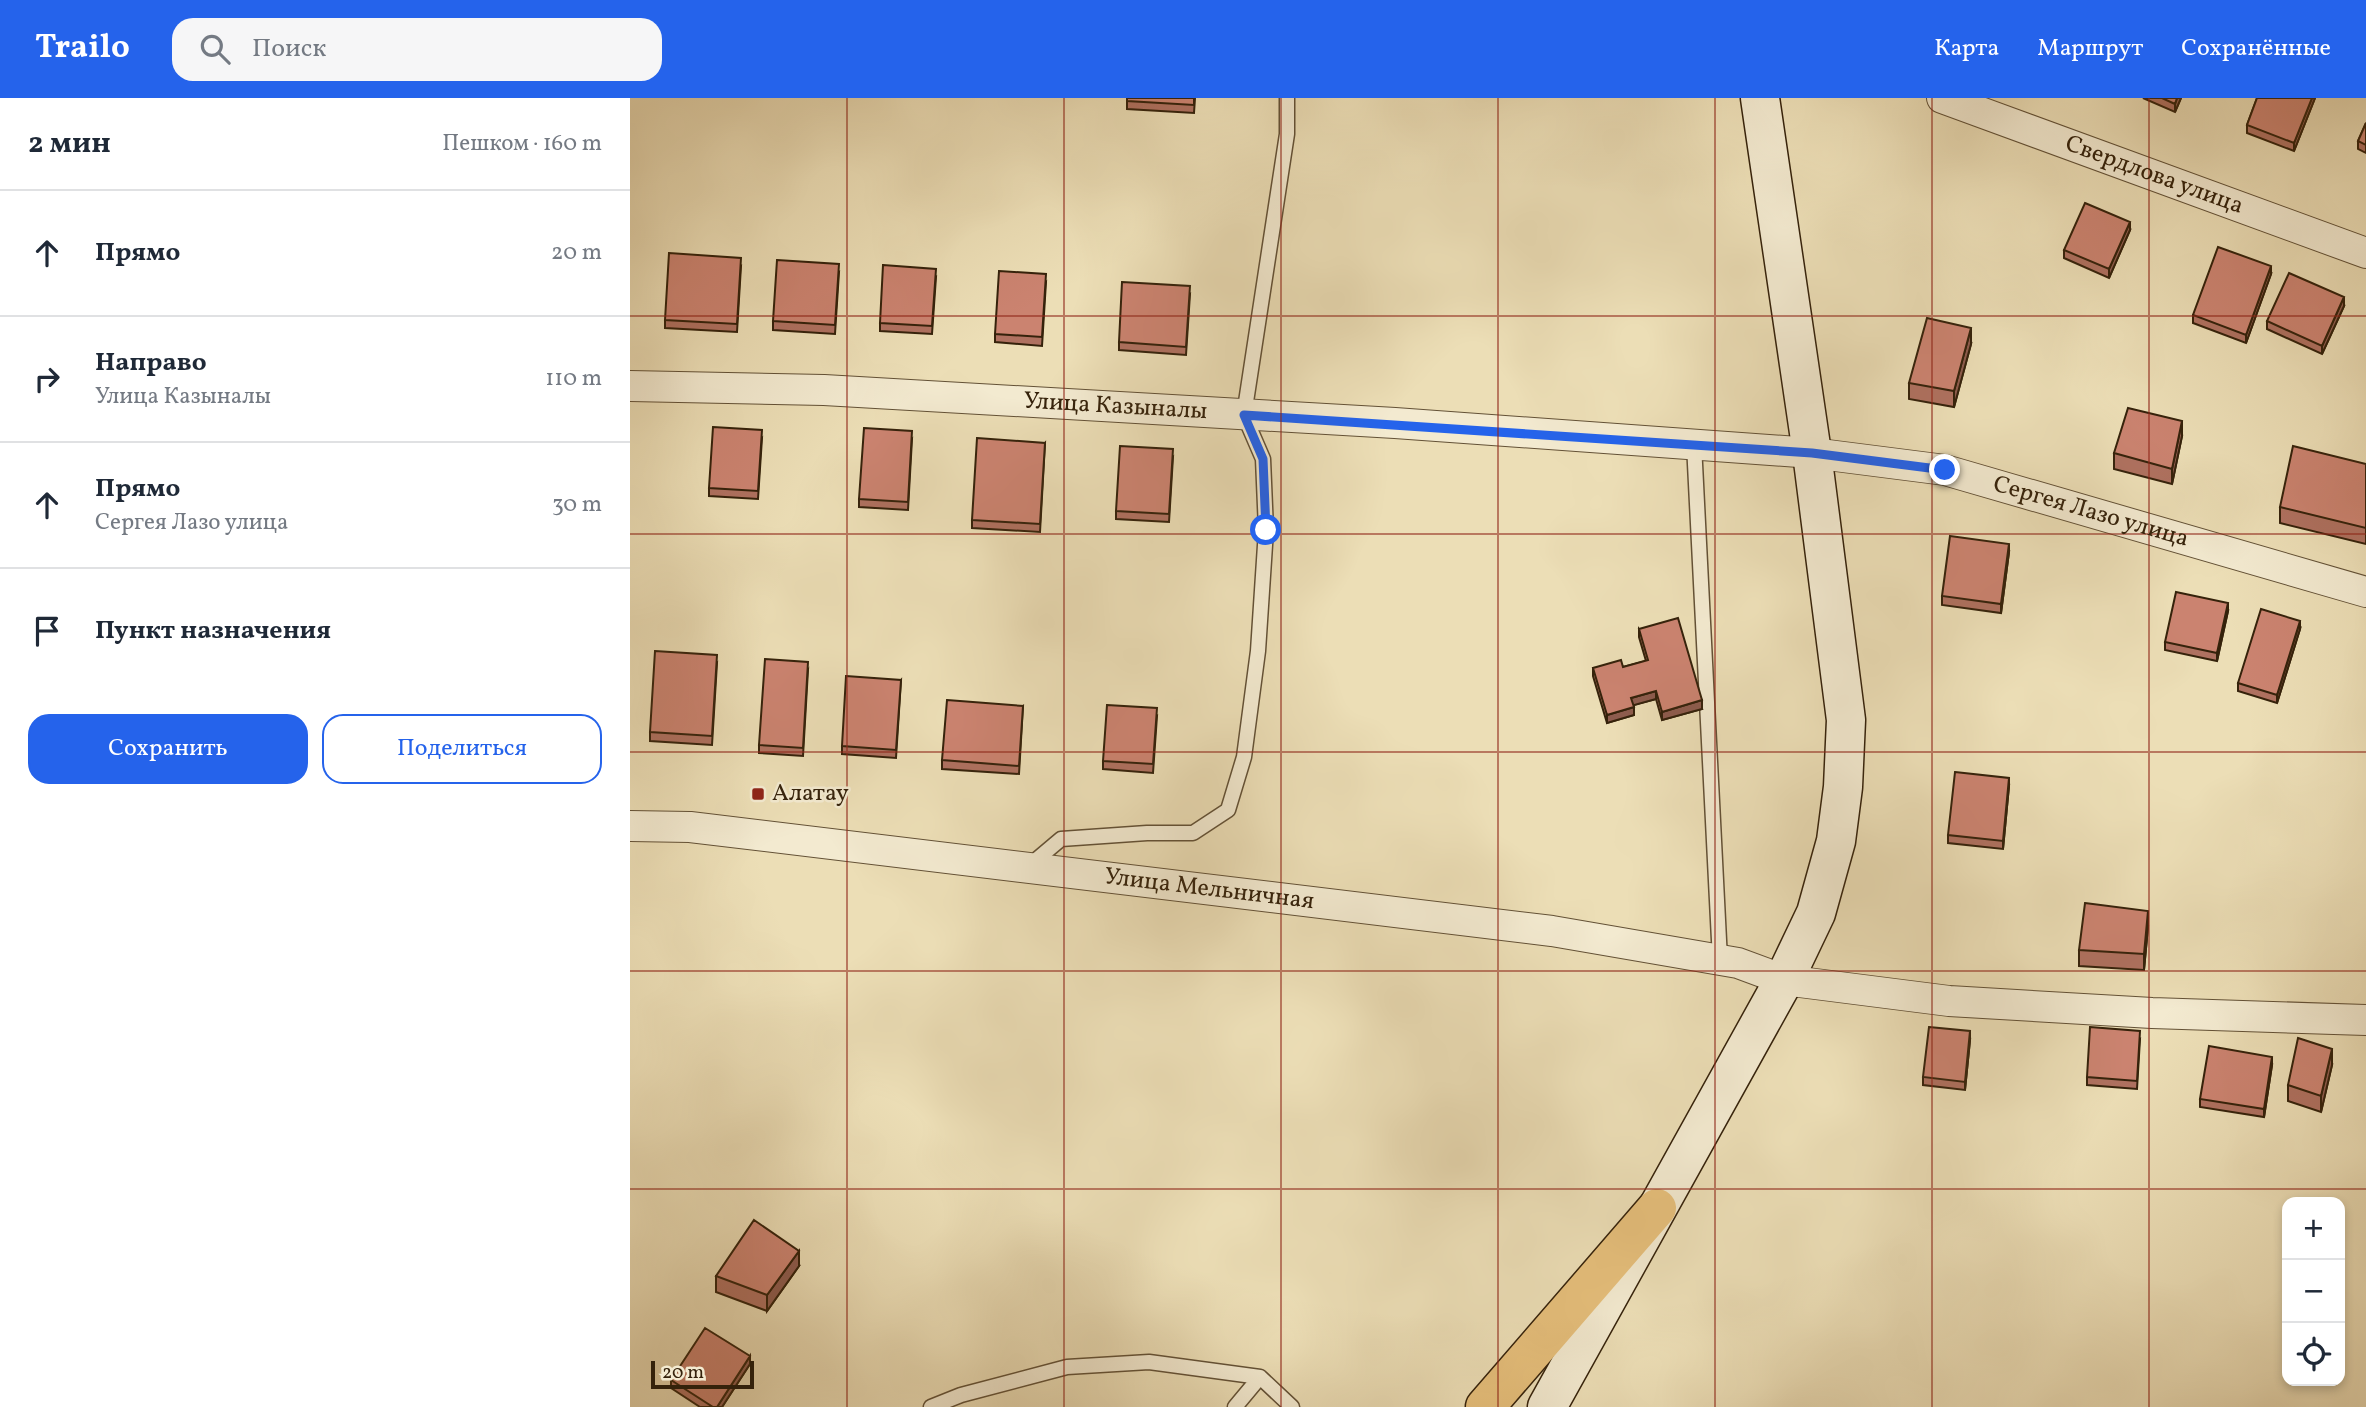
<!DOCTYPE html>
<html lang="ru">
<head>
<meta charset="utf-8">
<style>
  :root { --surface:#fff; --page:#f6f6f7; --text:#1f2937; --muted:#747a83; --line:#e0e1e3; --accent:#2563eb }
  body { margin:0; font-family:Vollkorn,serif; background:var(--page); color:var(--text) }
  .controls { position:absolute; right:21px; bottom:21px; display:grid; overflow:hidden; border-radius:14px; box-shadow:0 4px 10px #0003 }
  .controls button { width:63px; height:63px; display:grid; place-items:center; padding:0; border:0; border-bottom:2px solid var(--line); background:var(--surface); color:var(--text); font:35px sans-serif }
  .scale { position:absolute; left:21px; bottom:18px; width:103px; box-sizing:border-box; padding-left:7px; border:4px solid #35220b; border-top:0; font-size:19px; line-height:24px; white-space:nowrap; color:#35220b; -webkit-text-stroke:5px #f3ead0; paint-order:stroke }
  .stop { position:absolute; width:21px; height:21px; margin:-16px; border:5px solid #2563eb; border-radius:50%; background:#fff }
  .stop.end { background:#2563eb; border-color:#fff; box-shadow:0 2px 7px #0008 }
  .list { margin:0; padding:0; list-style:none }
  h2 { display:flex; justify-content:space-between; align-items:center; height:91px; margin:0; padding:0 28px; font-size:30px }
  h2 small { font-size:23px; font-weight:400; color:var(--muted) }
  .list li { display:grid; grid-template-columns:46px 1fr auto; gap:21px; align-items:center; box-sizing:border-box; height:126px; padding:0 28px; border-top:2px solid var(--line) }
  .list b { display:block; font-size:26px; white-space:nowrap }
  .list p { margin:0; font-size:23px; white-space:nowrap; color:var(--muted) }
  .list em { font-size:23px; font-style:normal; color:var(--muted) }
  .actions { display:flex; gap:14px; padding:21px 28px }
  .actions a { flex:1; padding:16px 0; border:2px solid var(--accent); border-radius:21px; text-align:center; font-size:24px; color:var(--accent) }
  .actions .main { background:var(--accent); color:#fff }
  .icon { flex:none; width:38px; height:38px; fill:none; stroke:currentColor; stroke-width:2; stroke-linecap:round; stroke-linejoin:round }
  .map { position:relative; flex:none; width:1736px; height:1309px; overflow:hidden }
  header { display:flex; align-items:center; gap:42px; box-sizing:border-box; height:98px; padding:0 35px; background:var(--accent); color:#fff }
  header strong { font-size:33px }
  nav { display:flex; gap:38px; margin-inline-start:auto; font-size:24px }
  .search { width:490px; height:63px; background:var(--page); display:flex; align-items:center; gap:18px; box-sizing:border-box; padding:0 24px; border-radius:21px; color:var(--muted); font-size:26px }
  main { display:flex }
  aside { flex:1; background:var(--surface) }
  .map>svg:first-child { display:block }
</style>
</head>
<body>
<header>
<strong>Trailo</strong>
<div class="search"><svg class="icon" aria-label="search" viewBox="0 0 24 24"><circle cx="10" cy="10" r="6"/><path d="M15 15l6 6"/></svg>Поиск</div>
<nav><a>Карта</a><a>Маршрут</a><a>Сохранённые</a></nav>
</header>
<main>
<aside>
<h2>2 мин<small>Пешком · 160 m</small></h2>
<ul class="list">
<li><svg class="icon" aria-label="ahead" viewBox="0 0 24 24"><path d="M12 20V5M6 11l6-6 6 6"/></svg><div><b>Прямо</b></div><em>20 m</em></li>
<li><svg class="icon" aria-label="right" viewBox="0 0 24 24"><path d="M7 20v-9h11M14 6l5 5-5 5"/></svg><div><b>Направо</b><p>Улица Казыналы</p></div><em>110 m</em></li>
<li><svg class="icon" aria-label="ahead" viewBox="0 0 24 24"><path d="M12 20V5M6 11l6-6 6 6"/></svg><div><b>Прямо</b><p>Сергея Лазо улица</p></div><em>30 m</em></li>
<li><svg class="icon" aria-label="arrive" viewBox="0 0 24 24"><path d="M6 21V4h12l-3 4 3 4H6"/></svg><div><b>Пункт назначения</b></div></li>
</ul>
<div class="actions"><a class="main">Сохранить</a><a>Поделиться</a></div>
</aside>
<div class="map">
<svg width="1736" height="1309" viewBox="0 0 1736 1309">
  <rect width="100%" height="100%" fill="#ecdeb6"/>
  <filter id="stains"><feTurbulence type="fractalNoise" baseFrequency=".00286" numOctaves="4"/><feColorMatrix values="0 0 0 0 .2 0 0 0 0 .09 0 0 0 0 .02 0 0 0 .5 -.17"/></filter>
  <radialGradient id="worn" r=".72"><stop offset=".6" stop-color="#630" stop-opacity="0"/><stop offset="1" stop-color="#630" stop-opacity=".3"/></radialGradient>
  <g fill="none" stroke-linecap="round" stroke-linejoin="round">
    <defs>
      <path id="lane" d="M 1064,346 L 1090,862
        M 399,768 L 431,741 L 517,735 L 563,735 L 598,712 L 614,659 L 628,553 L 636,432 L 633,361 L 614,317 L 657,36 L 657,0
        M 301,1309 L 331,1297 L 437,1269 L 519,1264 L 630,1279 L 662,1309
        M 605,1309 L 630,1279"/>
      <g id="street">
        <path id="s1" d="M 1312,0 L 1736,155"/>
        <path id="s2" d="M 0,288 L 194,292 L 765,325 L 1182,355 L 1315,372 L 1736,494"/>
        <path id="s3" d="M 0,728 L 60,729 L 922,833 L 1108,865 L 1154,882 L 1319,903 L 1522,915 L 1736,922"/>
      </g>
      <path id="secondary" d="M 917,1309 L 1154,882 L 1186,815 L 1206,743 L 1213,689 L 1216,622 L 1182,355 L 1130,0"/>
      <path id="highway" d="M 855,1309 L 1027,1110"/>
    </defs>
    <use href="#lane" stroke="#635136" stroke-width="17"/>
    <use href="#street" stroke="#635136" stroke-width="32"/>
    <use href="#secondary" stroke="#35220b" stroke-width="41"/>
    <use href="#highway" stroke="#35220b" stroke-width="41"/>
    <use href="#lane" stroke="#f3ead0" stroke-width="14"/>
    <use href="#street" stroke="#f3ead0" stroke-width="30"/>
    <use href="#secondary" stroke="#f3ead0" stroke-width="38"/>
    <use href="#highway" stroke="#e6bf7b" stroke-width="38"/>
  </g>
  <path fill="#af7160" stroke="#35220b" stroke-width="2" d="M 497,0 L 565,0 L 564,15 L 497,11 Z
    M 1513,0 L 1551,0 L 1545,14 Z
    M 1627,0 L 1685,0 L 1664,53 L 1617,35 L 1617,27 Z
    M 1736,25 L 1736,55 L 1728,51 L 1728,43 Z
    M 1500,132 L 1479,180 L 1434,160 L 1434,152 Z
    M 111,168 L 107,234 L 35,230 L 35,222 Z
    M 209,174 L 205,236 L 143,232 L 143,223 Z
    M 1641,176 L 1616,245 L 1563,225 L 1563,217 Z
    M 306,179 L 302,236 L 250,233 L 250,225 Z
    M 416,184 L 412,248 L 365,244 L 365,236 Z
    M 560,196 L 556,257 L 489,252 L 489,244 Z
    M 1714,208 L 1692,256 L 1637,231 L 1637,223 Z
    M 1341,246 L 1324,309 L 1279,301 L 1279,285 Z
    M 1552,338 L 1542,386 L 1484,371 L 1484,355 Z
    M 132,340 L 128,401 L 79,398 L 79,390 Z
    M 282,341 L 278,412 L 229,409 L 229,401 Z
    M 415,345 L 410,434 L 342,430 L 342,422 Z
    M 543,359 L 539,424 L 486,421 L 486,413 Z
    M 1736,366 L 1736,446 L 1650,425 L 1650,409 Z
    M 1379,454 L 1371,515 L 1312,507 L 1312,498 Z
    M 1598,513 L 1587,563 L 1535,552 L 1535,544 Z
    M 1009,531 L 1072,611 L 1032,622 L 1026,601 L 1003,607 L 1004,617 L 977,625 L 963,578 L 963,570 L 993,569 L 1016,563 L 1009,539 Z
    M 1670,531 L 1647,605 L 1608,593 L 1608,585 Z
    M 87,565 L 82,647 L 20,643 L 20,634 Z
    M 178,572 L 173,658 L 129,655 L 129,647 Z
    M 271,582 L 266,660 L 212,656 L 212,648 Z
    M 393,608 L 389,676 L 312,671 L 312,662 Z
    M 527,618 L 523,675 L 473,671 L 473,663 Z
    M 1379,688 L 1373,751 L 1318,745 L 1318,737 Z
    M 1518,829 L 1514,872 L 1449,868 L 1449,852 Z
    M 1510,941 L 1507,991 L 1457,987 L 1457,979 Z
    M 1340,942 L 1335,992 L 1293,987 L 1293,979 Z
    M 1642,967 L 1634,1019 L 1570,1009 L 1570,1001 Z
    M 1702,967 L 1691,1014 L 1658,1003 L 1658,987 Z
    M 169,1168 L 137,1213 L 86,1194 L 86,1178 Z
    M 120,1266 L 92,1309 L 70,1309 L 41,1290 L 41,1282 Z"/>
  <path fill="#8e5c4e" stroke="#35220b" stroke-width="2" d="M 1547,0 L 1551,0 L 1545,14 L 1545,6 Z
    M 1682,0 L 1685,0 L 1664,53 L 1664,45 Z
    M 1500,124 L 1500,132 L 1479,180 L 1479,171 Z
    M 1641,168 L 1641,176 L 1616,245 L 1616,237 Z
    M 1714,199 L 1714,208 L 1692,256 L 1692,248 Z
    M 1341,230 L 1341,246 L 1324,309 L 1324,293 Z
    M 1552,323 L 1552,338 L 1542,386 L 1542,371 Z
    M 1379,446 L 1379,454 L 1371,515 L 1371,506 Z
    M 1598,505 L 1598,513 L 1587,563 L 1587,555 Z
    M 1670,523 L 1670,531 L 1647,605 L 1647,597 Z
    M 1026,593 L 1026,601 L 1001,608 L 1001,600 Z
    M 1072,602 L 1072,611 L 1032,622 L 1032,614 Z
    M 1004,609 L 1004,617 L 977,625 L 977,617 Z
    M 1379,680 L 1379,688 L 1373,751 L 1373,743 Z
    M 1518,813 L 1518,829 L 1514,872 L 1514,856 Z
    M 1340,933 L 1340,942 L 1335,992 L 1335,984 Z
    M 1702,951 L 1702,967 L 1691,1014 L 1691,998 Z
    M 1642,959 L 1642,967 L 1634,1019 L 1634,1011 Z
    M 169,1153 L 169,1168 L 137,1213 L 137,1197 Z
    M 120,1258 L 120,1266 L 92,1309 L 87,1309 Z"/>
  <path fill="#cb8370" stroke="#35220b" stroke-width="2" d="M 497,0 L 564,0 L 564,7 L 497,3 Z
    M 1532,0 L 1547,0 L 1545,6 Z
    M 1627,0 L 1682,0 L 1664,45 L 1617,27 Z
    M 1736,25 L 1736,47 L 1728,43 Z
    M 1455,105 L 1500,124 L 1479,171 L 1434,152 Z
    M 1588,149 L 1641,168 L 1616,237 L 1563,217 Z
    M 39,155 L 111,160 L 107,226 L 35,222 Z
    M 147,162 L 209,166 L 205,227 L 143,223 Z
    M 253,167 L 306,171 L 302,228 L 250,225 Z
    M 369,173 L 416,176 L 412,239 L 365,236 Z
    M 1659,175 L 1714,199 L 1692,248 L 1637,223 Z
    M 492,184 L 560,188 L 556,249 L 489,244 Z
    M 1297,220 L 1341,230 L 1324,293 L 1279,285 Z
    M 1498,310 L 1552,323 L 1542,371 L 1484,355 Z
    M 83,329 L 132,332 L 128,393 L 79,390 Z
    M 234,330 L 282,333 L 278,404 L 229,401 Z
    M 347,340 L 415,345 L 410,426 L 342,422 Z
    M 490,348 L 543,351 L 539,416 L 486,413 Z
    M 1663,348 L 1736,366 L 1736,430 L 1650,409 Z
    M 1320,438 L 1379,446 L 1371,506 L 1312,498 Z
    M 1546,494 L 1598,505 L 1587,555 L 1535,544 Z
    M 1631,511 L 1670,523 L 1647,597 L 1608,585 Z
    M 1048,520 L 1072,602 L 1032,614 L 1026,593 L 1001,600 L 1004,609 L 977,617 L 963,570 L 991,562 L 993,569 L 1018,562 L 1009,531 Z
    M 25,553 L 87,557 L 82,638 L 20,634 Z
    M 135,561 L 178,564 L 173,650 L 129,647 Z
    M 216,578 L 271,582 L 266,652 L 212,648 Z
    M 317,602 L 393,608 L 389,668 L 312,662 Z
    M 477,607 L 527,610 L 523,666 L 473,663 Z
    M 1325,674 L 1379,680 L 1373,743 L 1318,737 Z
    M 1455,805 L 1518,813 L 1514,856 L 1449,852 Z
    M 1299,929 L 1340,933 L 1335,984 L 1293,979 Z
    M 1460,929 L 1510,933 L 1507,983 L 1457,979 Z
    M 1668,940 L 1702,951 L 1691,998 L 1658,987 Z
    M 1579,948 L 1642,959 L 1634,1011 L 1570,1001 Z
    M 124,1122 L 169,1153 L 137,1197 L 86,1178 Z
    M 75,1230 L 120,1258 L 87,1309 L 83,1309 L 41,1282 Z"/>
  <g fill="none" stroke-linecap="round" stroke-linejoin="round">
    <path stroke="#2563eb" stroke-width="9" d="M 636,432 L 633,361 L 614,317 L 1182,355 L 1315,372"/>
  </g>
  <path fill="none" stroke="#8f2418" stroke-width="2" stroke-opacity="0.55" d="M 217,0 L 217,1309M 434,0 L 434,1309M 651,0 L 651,1309M 868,0 L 868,1309M 1085,0 L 1085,1309M 1302,0 L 1302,1309M 1519,0 L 1519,1309M 0,218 L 1736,218M 0,436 L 1736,436M 0,654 L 1736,654M 0,873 L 1736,873M 0,1091 L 1736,1091"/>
  <rect fill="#8f2418" stroke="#f3ead0" stroke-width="2.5" x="121" y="689" width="14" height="14" rx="3.5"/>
  <g text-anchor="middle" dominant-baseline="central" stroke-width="5" stroke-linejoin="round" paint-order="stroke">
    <g font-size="24" fill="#35220b" stroke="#f3ead0">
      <text stroke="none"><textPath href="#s1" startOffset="226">Свердлова улица</textPath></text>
      <text stroke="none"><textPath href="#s2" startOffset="486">Улица Казыналы</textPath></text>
      <text stroke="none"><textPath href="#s2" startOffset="1470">Сергея Лазо улица</textPath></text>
      <text stroke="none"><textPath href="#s3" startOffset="583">Улица Мельничная</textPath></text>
    </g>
    <g font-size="24" fill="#35220b" stroke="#f3ead0" text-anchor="start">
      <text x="142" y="696">Алатау</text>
    </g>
  </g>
  <rect width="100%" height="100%" filter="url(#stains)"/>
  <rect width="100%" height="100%" fill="url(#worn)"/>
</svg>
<div class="controls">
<button>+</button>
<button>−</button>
<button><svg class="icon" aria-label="locate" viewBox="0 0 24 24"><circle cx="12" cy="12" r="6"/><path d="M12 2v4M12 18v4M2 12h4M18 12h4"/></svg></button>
</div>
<div class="scale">20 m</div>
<div class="stop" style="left:636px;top:432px"></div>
<div class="stop end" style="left:1315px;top:372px"></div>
</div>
</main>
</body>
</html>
